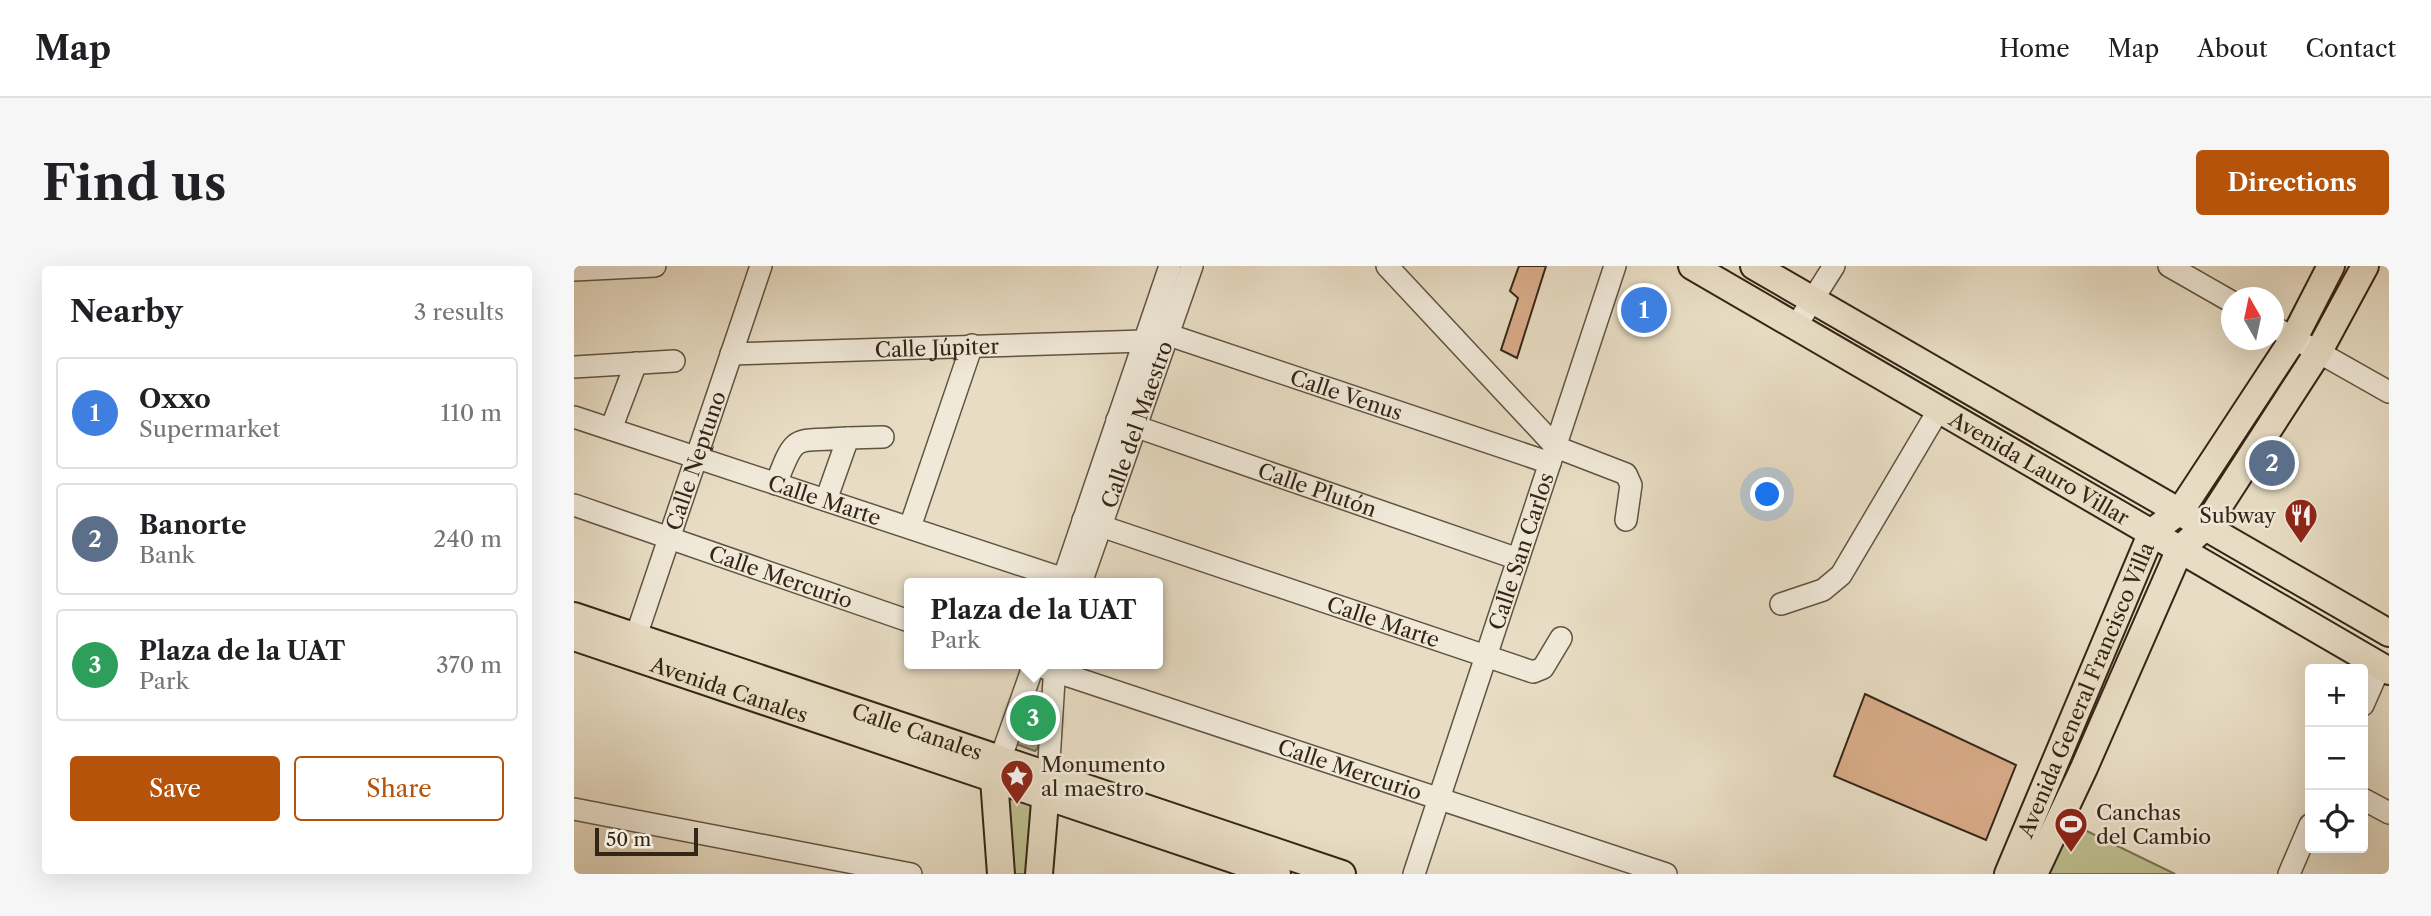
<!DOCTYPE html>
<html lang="en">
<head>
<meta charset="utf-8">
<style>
  :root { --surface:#fff; --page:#f6f6f6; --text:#202124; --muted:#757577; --line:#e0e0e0; --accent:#b45309 }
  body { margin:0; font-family:"Libre Caslon Text",serif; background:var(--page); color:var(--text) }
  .controls { position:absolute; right:21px; bottom:21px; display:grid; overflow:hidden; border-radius:7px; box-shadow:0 7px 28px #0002 }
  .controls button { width:63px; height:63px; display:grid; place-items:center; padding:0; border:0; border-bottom:2px solid var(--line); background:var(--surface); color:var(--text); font:35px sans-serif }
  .compass { position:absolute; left:1647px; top:21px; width:63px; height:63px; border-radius:50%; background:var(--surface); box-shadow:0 7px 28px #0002; rotate:351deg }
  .scale { position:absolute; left:21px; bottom:18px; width:103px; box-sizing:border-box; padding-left:7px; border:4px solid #342617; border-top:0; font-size:19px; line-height:24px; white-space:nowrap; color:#342617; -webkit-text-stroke:5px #f0e9d9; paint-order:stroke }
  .you { position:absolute; left:1194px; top:229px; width:24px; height:24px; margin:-18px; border:5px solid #fff; border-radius:50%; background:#1a73e8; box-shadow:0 0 0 10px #1a73e833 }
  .badge { display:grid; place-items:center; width:46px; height:46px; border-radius:50%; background:var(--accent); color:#fff; font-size:23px; font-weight:700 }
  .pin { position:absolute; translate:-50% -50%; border:4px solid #fff; box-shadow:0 2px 7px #0006 }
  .popup { position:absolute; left:330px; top:312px; width:259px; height:91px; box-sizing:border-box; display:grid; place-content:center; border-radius:7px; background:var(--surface); filter:drop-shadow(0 2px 5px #0005); font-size:23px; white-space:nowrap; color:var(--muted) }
  .popup b { font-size:26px; color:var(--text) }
  .popup::after { content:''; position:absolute; left:50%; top:100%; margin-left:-14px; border:14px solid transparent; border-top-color:var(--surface) }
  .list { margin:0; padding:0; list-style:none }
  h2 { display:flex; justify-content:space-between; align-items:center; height:91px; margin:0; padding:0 28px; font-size:30px }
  h2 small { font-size:23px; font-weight:400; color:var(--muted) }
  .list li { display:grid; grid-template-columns:46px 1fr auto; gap:21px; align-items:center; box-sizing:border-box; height:112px; margin:0 14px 14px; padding:0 14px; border:2px solid var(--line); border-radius:7px }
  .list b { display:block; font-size:26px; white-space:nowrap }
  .list p { margin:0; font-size:23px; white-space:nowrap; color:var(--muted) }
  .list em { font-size:23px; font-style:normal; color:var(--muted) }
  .actions { display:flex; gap:14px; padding:21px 28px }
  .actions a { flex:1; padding:16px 0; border:2px solid var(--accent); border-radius:7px; text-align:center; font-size:24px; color:var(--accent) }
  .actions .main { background:var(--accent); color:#fff }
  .icon { flex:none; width:38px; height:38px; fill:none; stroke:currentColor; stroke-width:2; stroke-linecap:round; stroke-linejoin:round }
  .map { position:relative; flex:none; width:1815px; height:608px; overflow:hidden; border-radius:7px }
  header { display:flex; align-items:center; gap:42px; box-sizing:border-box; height:98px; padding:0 35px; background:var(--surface); border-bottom:2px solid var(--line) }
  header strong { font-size:33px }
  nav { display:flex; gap:38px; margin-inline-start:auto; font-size:24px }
  .intro { display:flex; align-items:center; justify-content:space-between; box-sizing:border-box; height:168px; padding:0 42px }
  h1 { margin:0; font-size:49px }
  .button { padding:18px 32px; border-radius:7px; background:var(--accent); color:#fff; font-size:24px; font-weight:700 }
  main { display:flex; gap:42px; padding:0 42px }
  aside { flex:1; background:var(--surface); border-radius:7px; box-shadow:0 7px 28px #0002 }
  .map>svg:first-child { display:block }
</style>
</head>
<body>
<header>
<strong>Map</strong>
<nav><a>Home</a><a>Map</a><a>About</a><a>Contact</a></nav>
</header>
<div class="intro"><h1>Find us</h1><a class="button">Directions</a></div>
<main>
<aside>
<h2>Nearby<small>3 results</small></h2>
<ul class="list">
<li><span class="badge" style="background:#3f7fe0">1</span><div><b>Oxxo</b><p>Supermarket</p></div><em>110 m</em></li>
<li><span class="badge" style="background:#5c6f8a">2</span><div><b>Banorte</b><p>Bank</p></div><em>240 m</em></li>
<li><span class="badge" style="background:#2e9e5b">3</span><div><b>Plaza de la UAT</b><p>Park</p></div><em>370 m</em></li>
</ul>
<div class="actions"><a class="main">Save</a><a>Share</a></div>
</aside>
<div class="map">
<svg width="1815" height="608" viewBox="0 0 1815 608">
  <rect width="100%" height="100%" fill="#e8ddc4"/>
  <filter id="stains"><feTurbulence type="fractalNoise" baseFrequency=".00286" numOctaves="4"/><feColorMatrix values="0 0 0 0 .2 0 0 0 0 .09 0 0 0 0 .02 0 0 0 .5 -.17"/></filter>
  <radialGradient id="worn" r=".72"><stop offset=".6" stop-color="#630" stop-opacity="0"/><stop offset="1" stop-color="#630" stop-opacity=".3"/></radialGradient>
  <path fill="#bebf8f" stroke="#797253" stroke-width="2" d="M 459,425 L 469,427 L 464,482 L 461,485 L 442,478 Z
    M 425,524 L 459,530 L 453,608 L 433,608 Z
    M 1486,552 L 1601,608 L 1461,608 Z"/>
  <path fill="#dbad8b" stroke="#342617" stroke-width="2" d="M 945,0 L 972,0 L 943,92 L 927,84 L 944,32 L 936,25 Z
    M 1291,428 L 1442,499 L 1412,574 L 1260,510 Z"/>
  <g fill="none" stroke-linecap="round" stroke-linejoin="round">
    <defs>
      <g id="minor">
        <path d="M 813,0 L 982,181 L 1052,208 L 1057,219 L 1052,254"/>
        <path d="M 1595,0 L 1658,36"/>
        <path d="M 0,4 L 81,0"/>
        <path d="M 1222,60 L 1260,0"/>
        <path d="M 1700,61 L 1815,126"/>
        <path id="s1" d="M 157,88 L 570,75 L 595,69 L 976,197"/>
        <path d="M 0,101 L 100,95"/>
        <path id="s2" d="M 0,151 L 502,317"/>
        <path id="s3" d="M 543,154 L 944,293"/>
        <path d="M 37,163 L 62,97"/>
        <path d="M 274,172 L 309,171"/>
        <path d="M 202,218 C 222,165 219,176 274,172 L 252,234"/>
        <path id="s4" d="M 0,239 L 335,355"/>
        <path id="s5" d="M 509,254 L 959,406 L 969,402 L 987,372"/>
        <path d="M 336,261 L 398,79"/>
        <path d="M 488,317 L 596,0"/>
        <path id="s6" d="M 507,317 L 618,0"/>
        <path d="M 1207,338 L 1249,324 L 1267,309 L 1364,145"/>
        <path id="s7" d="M 57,385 L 187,0"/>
        <path id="s8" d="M 459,398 L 1092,608"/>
        <path d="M 1789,439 L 1806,400"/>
        <path d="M 426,494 L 460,398"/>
        <path d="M 474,511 L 481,398"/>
        <path d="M 1789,533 L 1815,547"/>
        <path d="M 0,543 L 337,608"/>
        <path id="s9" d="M 840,608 L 1041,0"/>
        <path d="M 1715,608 L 1736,559"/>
      </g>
      <g id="major">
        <path id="s10" d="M 1118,0 L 1815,405"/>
        <path d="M 1180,0 L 1815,367"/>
        <path id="s11" d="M 0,350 L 768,608"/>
        <path id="s12" d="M 0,371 L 703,608"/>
        <path d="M 424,499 L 420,513 L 427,608"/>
        <path d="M 465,608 L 473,512"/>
        <path id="s13" d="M 1434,608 L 1578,266 L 1607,244 L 1720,72 L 1757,0"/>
        <path d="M 1460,608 L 1510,502 L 1606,283 L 1632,260 L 1745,85 L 1791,0"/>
      </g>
    </defs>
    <use href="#minor" stroke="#615442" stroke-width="24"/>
    <use href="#major" stroke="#342617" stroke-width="30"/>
    <use href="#minor" stroke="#f0e9d9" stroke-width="21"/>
    <use href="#major" stroke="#e8ddc4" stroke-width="26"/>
  </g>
  <defs>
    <symbol id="restaurant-pin" viewBox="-11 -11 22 30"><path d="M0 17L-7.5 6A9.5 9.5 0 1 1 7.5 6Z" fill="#8f2418" stroke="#f0e9d9"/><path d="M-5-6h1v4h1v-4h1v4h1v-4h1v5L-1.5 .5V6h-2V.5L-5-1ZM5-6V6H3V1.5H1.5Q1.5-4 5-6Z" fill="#fff"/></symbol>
    <symbol id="sight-pin" viewBox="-11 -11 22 30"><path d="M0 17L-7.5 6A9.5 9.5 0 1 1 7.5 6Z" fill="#8f2418" stroke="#f0e9d9"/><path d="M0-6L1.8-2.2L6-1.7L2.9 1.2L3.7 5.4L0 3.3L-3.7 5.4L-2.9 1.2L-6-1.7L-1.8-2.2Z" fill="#fff"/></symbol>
    <symbol id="stadium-pin" viewBox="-11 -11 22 30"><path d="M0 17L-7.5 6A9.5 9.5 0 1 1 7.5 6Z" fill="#8f2418" stroke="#f0e9d9"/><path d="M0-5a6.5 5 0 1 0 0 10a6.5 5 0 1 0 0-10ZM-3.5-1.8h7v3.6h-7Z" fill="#fff"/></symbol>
  </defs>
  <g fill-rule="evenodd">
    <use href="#restaurant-pin" x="1708" y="230" width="38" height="52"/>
    <use href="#sight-pin" x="424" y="491" width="38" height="52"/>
    <use href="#stadium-pin" x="1478" y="539" width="38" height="52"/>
  </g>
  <g text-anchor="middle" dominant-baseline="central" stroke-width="5" stroke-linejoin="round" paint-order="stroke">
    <g font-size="21" fill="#342617" stroke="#f0e9d9">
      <text stroke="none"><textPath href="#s1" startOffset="206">Calle Júpiter</textPath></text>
      <text stroke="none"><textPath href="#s1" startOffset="626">Calle Venus</textPath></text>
      <text stroke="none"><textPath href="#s6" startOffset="168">Calle del Maestro</textPath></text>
      <text stroke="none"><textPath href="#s7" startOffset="201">Calle Neptuno</textPath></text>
      <text stroke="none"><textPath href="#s10" startOffset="402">Avenida Lauro Villar</textPath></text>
      <text stroke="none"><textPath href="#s3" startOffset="212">Calle Plutón</textPath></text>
      <text stroke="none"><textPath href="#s2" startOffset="264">Calle Marte</textPath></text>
      <text stroke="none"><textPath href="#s9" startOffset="340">Calle San Carlos</textPath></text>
      <text stroke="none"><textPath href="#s4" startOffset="219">Calle Mercurio</textPath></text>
      <text stroke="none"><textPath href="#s5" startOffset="317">Calle Marte</textPath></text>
      <text stroke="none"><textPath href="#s13" startOffset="200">Avenida General Francisco Villa</textPath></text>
      <text stroke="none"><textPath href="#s12" startOffset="164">Avenida Canales</textPath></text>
      <text stroke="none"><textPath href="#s11" startOffset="362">Calle Canales</textPath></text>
      <text stroke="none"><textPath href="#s8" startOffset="334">Calle Mercurio</textPath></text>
    </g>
    <g font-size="21" fill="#342617" stroke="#f0e9d9" text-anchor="start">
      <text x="1702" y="249" text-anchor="end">Subway</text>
      <text x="467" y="498">Monumento<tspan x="467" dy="24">al maestro</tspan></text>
      <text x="1522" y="546">Canchas<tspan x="1522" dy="24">del Cambio</tspan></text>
    </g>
  </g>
  <rect width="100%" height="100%" filter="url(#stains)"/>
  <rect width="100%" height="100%" fill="url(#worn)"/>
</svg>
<div class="controls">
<button>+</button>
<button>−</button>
<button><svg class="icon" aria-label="locate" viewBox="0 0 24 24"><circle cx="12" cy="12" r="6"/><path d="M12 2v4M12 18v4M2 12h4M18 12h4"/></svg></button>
</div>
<svg class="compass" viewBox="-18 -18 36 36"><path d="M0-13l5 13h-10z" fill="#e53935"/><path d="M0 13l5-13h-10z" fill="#757577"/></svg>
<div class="scale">50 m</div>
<div class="you"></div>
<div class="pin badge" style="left:1070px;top:44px;background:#3f7fe0">1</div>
<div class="pin badge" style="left:1698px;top:197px;background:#5c6f8a">2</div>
<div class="pin badge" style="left:459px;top:452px;background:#2e9e5b">3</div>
<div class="popup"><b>Plaza de la UAT</b>Park</div>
</div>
</main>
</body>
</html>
